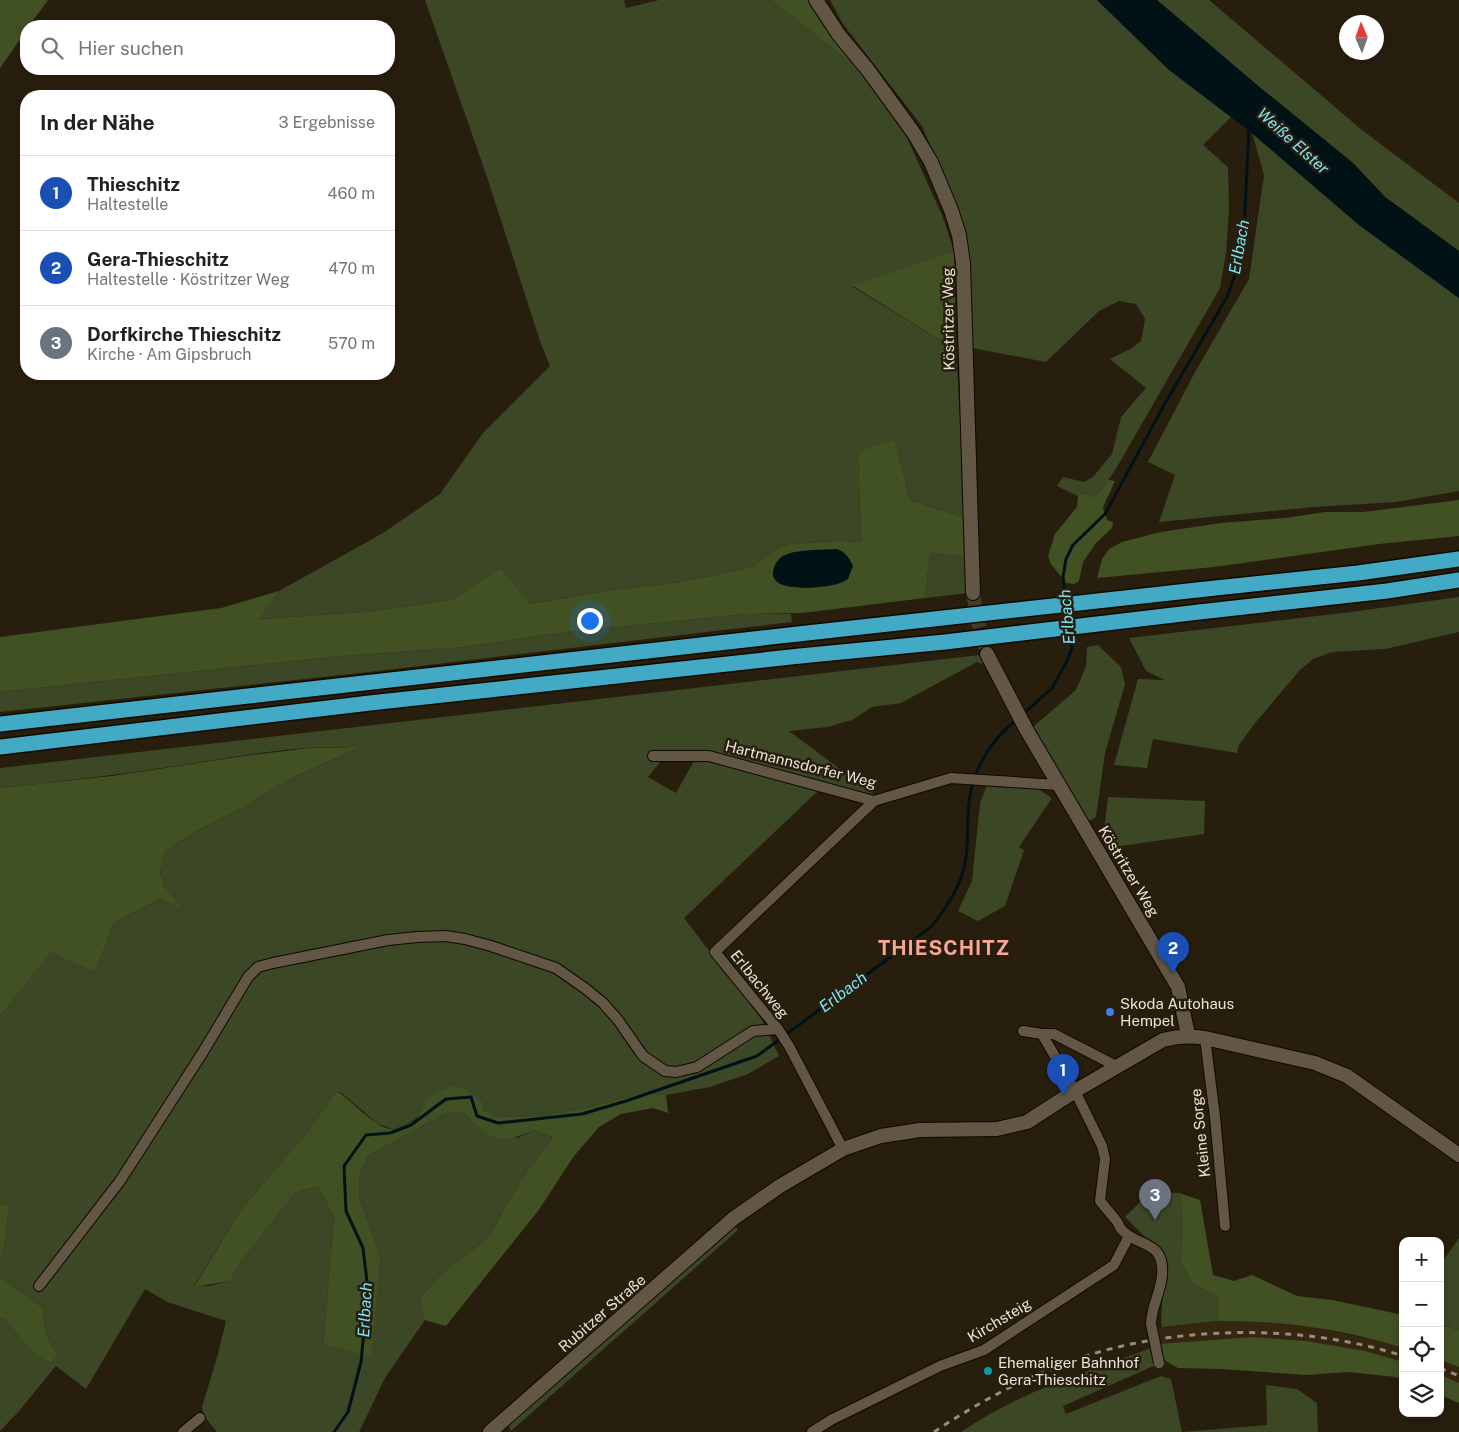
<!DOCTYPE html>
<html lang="de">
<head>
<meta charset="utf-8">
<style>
  :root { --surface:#fff; --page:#f6f6f6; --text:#202124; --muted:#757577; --line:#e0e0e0; --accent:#111827 }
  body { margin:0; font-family:"Public Sans",sans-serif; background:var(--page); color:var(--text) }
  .controls { position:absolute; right:15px; bottom:15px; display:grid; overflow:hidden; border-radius:10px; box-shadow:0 2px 8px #0003 }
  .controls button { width:45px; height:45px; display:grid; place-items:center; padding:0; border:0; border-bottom:1px solid var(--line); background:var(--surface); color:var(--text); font:25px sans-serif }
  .compass { position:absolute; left:1339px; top:15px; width:45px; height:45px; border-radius:50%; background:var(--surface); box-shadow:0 2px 8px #0003; rotate:358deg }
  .you { position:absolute; left:589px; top:620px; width:18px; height:18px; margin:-12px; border:4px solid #fff; border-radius:50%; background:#1a73e8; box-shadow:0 0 0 8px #1a73e833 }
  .badge { display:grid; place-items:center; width:32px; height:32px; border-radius:50%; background:var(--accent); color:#fff; font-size:16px; font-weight:700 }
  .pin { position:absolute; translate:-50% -41px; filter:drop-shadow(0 1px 2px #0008) }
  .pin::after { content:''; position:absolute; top:26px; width:18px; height:15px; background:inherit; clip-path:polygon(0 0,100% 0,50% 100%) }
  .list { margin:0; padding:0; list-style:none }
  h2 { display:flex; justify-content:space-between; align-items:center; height:65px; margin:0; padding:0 20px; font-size:21px }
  h2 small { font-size:16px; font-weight:400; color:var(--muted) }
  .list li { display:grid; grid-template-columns:32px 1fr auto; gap:15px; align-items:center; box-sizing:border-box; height:75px; padding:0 20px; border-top:1px solid var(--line) }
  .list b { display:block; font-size:19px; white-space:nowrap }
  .list p { margin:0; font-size:16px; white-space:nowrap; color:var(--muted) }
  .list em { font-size:16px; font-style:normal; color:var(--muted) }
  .icon { flex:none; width:28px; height:28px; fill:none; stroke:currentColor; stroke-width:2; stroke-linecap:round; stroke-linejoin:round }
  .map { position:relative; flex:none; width:1459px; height:1432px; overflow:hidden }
  .search { position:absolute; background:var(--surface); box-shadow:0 2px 8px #0003; left:20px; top:20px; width:375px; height:55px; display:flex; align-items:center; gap:12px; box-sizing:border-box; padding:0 18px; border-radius:20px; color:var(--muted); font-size:19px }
  .panel { position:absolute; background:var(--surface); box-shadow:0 2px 8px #0003; left:20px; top:90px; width:375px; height:290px; border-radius:20px }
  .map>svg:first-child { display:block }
</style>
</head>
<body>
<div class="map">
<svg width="1459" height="1432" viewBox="0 0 1459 1432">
  <rect width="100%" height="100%" fill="#281e0e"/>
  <path fill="#352610" d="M 1252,1320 L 1313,1327 L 1387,1343 L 1403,1348 L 1403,1362 L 1365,1351 L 1306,1341 L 1253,1337 L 1158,1344 L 1155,1327 L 1217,1321 Z
    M 1440,1360 L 1459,1367 L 1459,1383 L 1440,1375 Z"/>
  <path fill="#3b4725" d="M 425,0 L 624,0 L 626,8 L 659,0 L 771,0 L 863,72 L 903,129 L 942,215 L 954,251 L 853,287 L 956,350 L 966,518 L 910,500 L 895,439 L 858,453 L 861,542 L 839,541 L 790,544 L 778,548 L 752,567 L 681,582 L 613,590 L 529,604 L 500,568 L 451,600 L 365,612 L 258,619 L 279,591 L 383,533 L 440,494 L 483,433 L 550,366 L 541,344 L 485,171 Z
    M 830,0 L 1097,0 L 1169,69 L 1231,117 L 1203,145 L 1228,167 L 1229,210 L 1226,252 L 1220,288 L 1117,467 L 1101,491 L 1093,497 L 1083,493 L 1078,496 L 1057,486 L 1063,477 L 1084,482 L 1093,477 L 1112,454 L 1121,417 L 1146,388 L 1110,359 L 1132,348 L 1141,341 L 1145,319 L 1136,304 L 1119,301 L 1099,311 L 1046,362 L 972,348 L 958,211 L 922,126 L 843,24 Z
    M 1157,0 L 1209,0 L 1362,130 L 1459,203 L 1459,251 L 1385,197 L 1353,163 L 1257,85 Z
    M 1252,133 L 1359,225 L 1459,298 L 1459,491 L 1396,502 L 1314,507 L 1159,522 L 1175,475 L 1148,462 L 1194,374 L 1249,279 L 1264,175 Z
    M 930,553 L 966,557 L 969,593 L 925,598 Z
    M 1459,597 L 1459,632 L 1385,649 L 1332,652 L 1313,659 L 1300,670 L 1255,723 L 1239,745 L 1237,753 L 1153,739 L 1147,768 L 1114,765 L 1138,679 L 1165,680 L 1146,671 L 1129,638 L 1351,612 Z
    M 744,614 L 791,614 L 792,622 L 369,672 L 0,712 L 0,692 L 331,657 L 464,647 L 560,633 Z
    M 1098,645 L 1121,667 L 1125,684 L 1105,753 L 1096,817 L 1089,821 L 1033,727 L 1076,690 L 1086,666 L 1087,647 Z
    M 980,655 L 983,664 L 977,662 L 901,703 L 872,707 L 852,720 L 827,727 L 789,731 L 875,795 L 709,754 L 662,760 L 648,777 L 676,793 L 694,761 L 709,761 L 818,791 L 684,918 L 762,1020 L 779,1056 L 748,1074 L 710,1087 L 666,1095 L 641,1093 L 586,1108 L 540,1116 L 497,1117 L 483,1111 L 422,1113 L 409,1123 L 393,1129 L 378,1124 L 343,1094 L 336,1091 L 312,1126 L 240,1211 L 194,1286 L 209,1286 L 230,1281 L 240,1263 L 295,1193 L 318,1186 L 334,1217 L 323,1344 L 370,1356 L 381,1257 L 359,1197 L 360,1174 L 368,1156 L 446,1113 L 462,1112 L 472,1121 L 517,1138 L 534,1130 L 553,1137 L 530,1167 L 507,1203 L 490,1236 L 438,1277 L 419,1300 L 425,1320 L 385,1378 L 359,1432 L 217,1432 L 204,1416 L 202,1407 L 218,1354 L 226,1321 L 167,1302 L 145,1289 L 86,1389 L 56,1366 L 19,1411 L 0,1431 L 0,1319 L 4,1318 L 18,1335 L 58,1353 C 45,1339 45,1326 43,1308 L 0,1277 L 0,1263 L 4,1248 L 9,1205 L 0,1203 L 0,1016 L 51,951 L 95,972 L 114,923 L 160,899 L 182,908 L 165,887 L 160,870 L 165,851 L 191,834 L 238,810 L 296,776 L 359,748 C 305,743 243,756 189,764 C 126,774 63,781 0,788 L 0,768 Z
    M 987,784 L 1035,787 L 1052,798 L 1019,847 L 1024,850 L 1005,906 L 978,921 L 958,911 L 972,881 L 980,804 Z
    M 1108,797 L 1205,801 L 1204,834 L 1107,848 L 1103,840 Z
    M 1150,1192 L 1179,1193 L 1182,1209 L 1181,1263 L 1193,1284 L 1219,1298 L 1217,1321 L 1162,1327 L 1161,1322 L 1164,1271 L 1154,1246 L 1125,1217 Z
    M 729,1215 L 738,1230 L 511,1431 L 503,1413 Z
    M 1459,1238 L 1459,1330 L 1440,1325 L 1440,1265 Z
    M 1151,1348 L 1158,1364 L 1063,1406 L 1066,1414 L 1161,1376 L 1171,1379 L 1182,1432 L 1267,1425 L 1266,1385 L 1297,1389 L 1317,1403 L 1318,1432 L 961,1432 C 1019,1392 1086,1372 1151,1348 Z"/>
  <path fill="#415124" d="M 0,0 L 48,0 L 29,26 L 26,26 L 26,31 L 0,68 Z
    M 771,0 L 811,0 L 863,72 Z
    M 954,251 L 956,350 L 853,286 Z
    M 895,439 L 910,500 L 966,518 L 966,557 L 930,553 L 925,598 L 802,613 L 744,614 L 560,633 L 464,647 L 331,657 L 0,692 L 0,637 L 221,608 L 279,591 L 259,619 L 365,612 L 451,600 L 500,568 L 530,604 L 613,590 L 681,582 L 752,567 L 778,548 L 790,544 L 839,541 L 861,542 L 858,452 Z
    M 1108,480 L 1115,481 L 1103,507 L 1107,520 L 1113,522 L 1112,528 L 1096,543 L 1083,562 L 1079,581 L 1074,584 L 1066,583 L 1051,564 L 1048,556 L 1055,534 L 1077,507 L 1078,496 L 1083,493 L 1093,497 L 1101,491 Z
    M 1459,500 L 1459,536 L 1379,544 L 1214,567 L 1097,578 L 1102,559 L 1109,549 L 1122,542 L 1161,532 L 1221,523 L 1285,518 L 1325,512 L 1363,512 Z
    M 361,747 L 296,776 L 238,810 L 191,834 L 165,851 L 160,871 L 165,887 L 183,909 L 160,899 L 114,923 L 95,972 L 51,952 L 0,1016 L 0,788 L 112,776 L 251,755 L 310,748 Z
    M 453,1086 L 466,1090 L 482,1102 L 484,1111 L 497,1117 L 540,1116 L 586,1108 L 641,1093 L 666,1095 L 668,1113 L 653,1108 L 621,1114 L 599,1127 L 574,1156 L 538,1211 L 446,1326 L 425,1320 L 419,1300 L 438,1277 L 490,1236 L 507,1203 L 530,1167 L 553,1137 L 534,1130 C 494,1148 491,1137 462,1112 L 446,1113 L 368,1156 L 360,1174 L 359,1197 L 381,1257 L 371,1357 L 323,1344 L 334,1217 L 318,1186 L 295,1193 L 240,1263 L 230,1281 L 194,1287 L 240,1211 L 312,1126 L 336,1091 C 352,1099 376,1131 394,1129 C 397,1128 401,1126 405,1125 C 418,1120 423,1112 426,1099 L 434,1094 Z
    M 1179,1193 L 1200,1200 L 1213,1275 L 1234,1281 L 1252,1275 L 1297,1296 L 1332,1300 L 1403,1315 L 1403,1348 C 1343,1329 1279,1320 1217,1321 L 1219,1298 L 1193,1284 L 1181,1263 L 1182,1209 Z
    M 0,1203 L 9,1205 L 4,1248 L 0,1263 Z
    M 0,1277 L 43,1308 C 45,1326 45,1339 58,1353 L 52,1362 C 34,1358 16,1332 4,1318 L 0,1319 Z
    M 1440,1325 L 1459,1330 L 1459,1367 L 1440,1360 Z
    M 1253,1337 L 1306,1341 L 1365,1351 L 1403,1362 L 1403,1380 L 1396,1377 L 1348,1372 L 1306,1375 L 1221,1369 L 1178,1368 L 1162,1359 L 1158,1344 Z
    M 1440,1375 L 1459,1383 L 1459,1403 L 1440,1395 Z"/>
  <path fill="#011216" d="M 1097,0 L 1157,0 L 1257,85 L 1353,163 L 1385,197 L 1459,251 L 1459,298 L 1359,225 L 1248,130 L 1169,70 Z
    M 837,549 C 845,552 849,557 853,566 L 848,579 C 845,581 841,583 837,584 C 824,588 764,595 774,568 C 775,564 779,558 783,556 C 796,549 822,550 837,549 Z"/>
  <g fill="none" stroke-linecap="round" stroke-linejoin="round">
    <path stroke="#011216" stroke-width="3" d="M 1066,601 L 1063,577 L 1066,559 L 1073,545 L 1105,514 L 1163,407 L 1227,297 L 1239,264 L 1244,229 L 1249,128
      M 1067,610 L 1069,623
      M 1022,715 L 1052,688 L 1067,661 L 1072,648 L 1070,632
      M 334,1432 L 348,1412 L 361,1362 L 368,1290 L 363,1248 L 346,1211 L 344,1166 L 366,1135 L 390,1133 L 411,1125 L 446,1099 L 471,1097 L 477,1116 L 498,1123 L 582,1114 L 626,1101 L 757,1056 L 931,927 C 943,912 956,894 962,875 C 970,851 966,827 969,803 C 973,768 991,740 1017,719"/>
    <path stroke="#453b2c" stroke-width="14" stroke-dasharray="14 7" stroke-linecap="butt" d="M 973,593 L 978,622 L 987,654"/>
    <defs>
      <path id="street" d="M 653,756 L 709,756 L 874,801 L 951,778 L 1058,785
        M 1023,1031 L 1042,1034 L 1075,1091 L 1102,1146 L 1105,1159 L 1100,1201 C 1105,1207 1110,1213 1115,1219 C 1118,1222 1119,1226 1121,1229 C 1137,1248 1165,1239 1162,1275 C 1161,1292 1151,1307 1151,1324
        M 1042,1034 L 1054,1034 L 1118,1067
        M 1205,1038 L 1215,1117 L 1225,1226
        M 843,1149 L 789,1046 L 778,1029 L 715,952 L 874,801
        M 39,1286 L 120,1181 L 203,1052 L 248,977 L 258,967 L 273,963 L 388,940 L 417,937 L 446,936 L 465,939 L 491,946 L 556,968 L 586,989 L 603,1003 L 618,1020 L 643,1056 L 665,1071 L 676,1072 L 697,1067 L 753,1031 L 778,1029
        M 183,1432 L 200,1418
        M 812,1432 L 831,1420 L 940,1366 L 984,1350 L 1114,1265 L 1129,1236"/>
      <path id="secondary" d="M 816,0 L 839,35 L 868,70 L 913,132 L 931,162 L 951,210 L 959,235 L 963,263 L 973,593
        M 987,654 L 1026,729 L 1178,987 L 1188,1035
        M 490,1432 L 734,1218 L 780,1186 L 843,1149 L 881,1136 L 920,1130 L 997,1129 L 1027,1122 L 1075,1091 L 1163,1040 C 1178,1036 1190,1035 1205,1038 L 1315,1063 L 1347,1076 L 1459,1155"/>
      <path id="highway" d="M 1197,590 L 1358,573 L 1459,559
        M 1199,612 L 1387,591 L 1459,580
        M 0,724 L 798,634
        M 0,747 L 370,703 L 800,656"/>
    </defs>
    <use href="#street" stroke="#110800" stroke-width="12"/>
    <use href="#secondary" stroke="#110800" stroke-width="16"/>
    <use href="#highway" stroke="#110800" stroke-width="18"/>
    <use href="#street" stroke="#625645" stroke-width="10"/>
    <use href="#secondary" stroke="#625645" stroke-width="14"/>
    <use href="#highway" stroke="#43aac6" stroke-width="15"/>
    <path stroke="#958d80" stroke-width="3" stroke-dasharray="6 6" stroke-linecap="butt" d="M 1440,1368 L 1459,1376
      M 934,1432 C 977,1403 1022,1379 1071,1361 C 1170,1325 1303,1323 1403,1356"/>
    <defs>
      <path id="street-bridge" d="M 1151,1324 L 1159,1363"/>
      <path id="highway-bridge" d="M 798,634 L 1197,590
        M 800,656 L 945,642 L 1199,612"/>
    </defs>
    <use href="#street-bridge" stroke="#110800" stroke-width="12" stroke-linecap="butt"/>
    <use href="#highway-bridge" stroke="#110800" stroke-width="18" stroke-linecap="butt"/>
    <use href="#street-bridge" stroke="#625645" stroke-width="10"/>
    <use href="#highway-bridge" stroke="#43aac6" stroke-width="15"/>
  </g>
  <circle fill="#3f7fe0" stroke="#281e0e" stroke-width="2" cx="1110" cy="1012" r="5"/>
  <circle fill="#0f9aa8" stroke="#281e0e" stroke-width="2" cx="988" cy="1371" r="5"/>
  <g text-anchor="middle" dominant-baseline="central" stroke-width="5" stroke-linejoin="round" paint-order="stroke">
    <g font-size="15" fill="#e9e2d8" stroke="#281e0e">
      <text transform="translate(948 319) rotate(-91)">Köstritzer Weg</text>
      <text transform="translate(801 764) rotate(14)">Hartmannsdorfer Weg</text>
      <text transform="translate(1129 871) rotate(59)">Köstritzer Weg</text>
      <text transform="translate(760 984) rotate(51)">Erlbachweg</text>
      <text transform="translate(1200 1133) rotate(-96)">Kleine Sorge</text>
      <text transform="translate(602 1313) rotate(-41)">Rubitzer Straße</text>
      <text transform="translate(999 1320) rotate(-31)">Kirchsteig</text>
    </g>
    <g font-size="15" fill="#e9e2d8" stroke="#281e0e" text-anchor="start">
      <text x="1120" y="1003">Skoda Autohaus<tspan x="1120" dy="17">Hempel</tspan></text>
      <text x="998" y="1362">Ehemaliger Bahnhof<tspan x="998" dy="17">Gera-Thieschitz</tspan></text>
    </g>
    <g font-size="16" font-style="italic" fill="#7be3f6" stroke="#281e0e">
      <text transform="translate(1293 141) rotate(42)">Weiße Elster</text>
      <text transform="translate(1239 247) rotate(-80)">Erlbach</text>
      <text transform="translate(1067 617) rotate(-95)">Erlbach</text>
      <text transform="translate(843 992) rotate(-37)">Erlbach</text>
      <text transform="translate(365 1310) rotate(-87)">Erlbach</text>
    </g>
    <g font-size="20" font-weight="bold" letter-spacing="1" fill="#f8a796" stroke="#281e0e">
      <text x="944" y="948">THIESCHITZ</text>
    </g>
  </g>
</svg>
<div class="controls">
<button>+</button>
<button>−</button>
<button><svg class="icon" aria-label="locate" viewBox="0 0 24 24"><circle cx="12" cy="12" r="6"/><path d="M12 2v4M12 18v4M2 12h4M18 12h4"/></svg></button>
<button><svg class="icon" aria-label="layers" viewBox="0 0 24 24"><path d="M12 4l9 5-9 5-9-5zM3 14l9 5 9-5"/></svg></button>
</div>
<svg class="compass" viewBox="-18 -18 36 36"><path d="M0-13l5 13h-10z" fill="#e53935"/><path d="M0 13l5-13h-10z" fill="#757577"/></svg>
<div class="you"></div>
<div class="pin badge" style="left:1063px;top:1095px;background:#1a4fb4">1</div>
<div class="pin badge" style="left:1173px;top:973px;background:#1a4fb4">2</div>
<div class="pin badge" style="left:1155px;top:1220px;background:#6b7280">3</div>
<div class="search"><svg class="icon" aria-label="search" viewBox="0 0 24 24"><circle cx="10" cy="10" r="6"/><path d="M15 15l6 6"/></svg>Hier suchen</div>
<section class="panel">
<h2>In der Nähe<small>3 Ergebnisse</small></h2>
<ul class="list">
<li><span class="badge" style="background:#1a4fb4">1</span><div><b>Thieschitz</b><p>Haltestelle</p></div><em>460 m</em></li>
<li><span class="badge" style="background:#1a4fb4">2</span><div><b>Gera-Thieschitz</b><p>Haltestelle · Köstritzer Weg</p></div><em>470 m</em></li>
<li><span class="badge" style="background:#6b7280">3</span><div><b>Dorfkirche Thieschitz</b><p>Kirche · Am Gipsbruch</p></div><em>570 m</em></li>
</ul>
</section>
</div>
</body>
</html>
